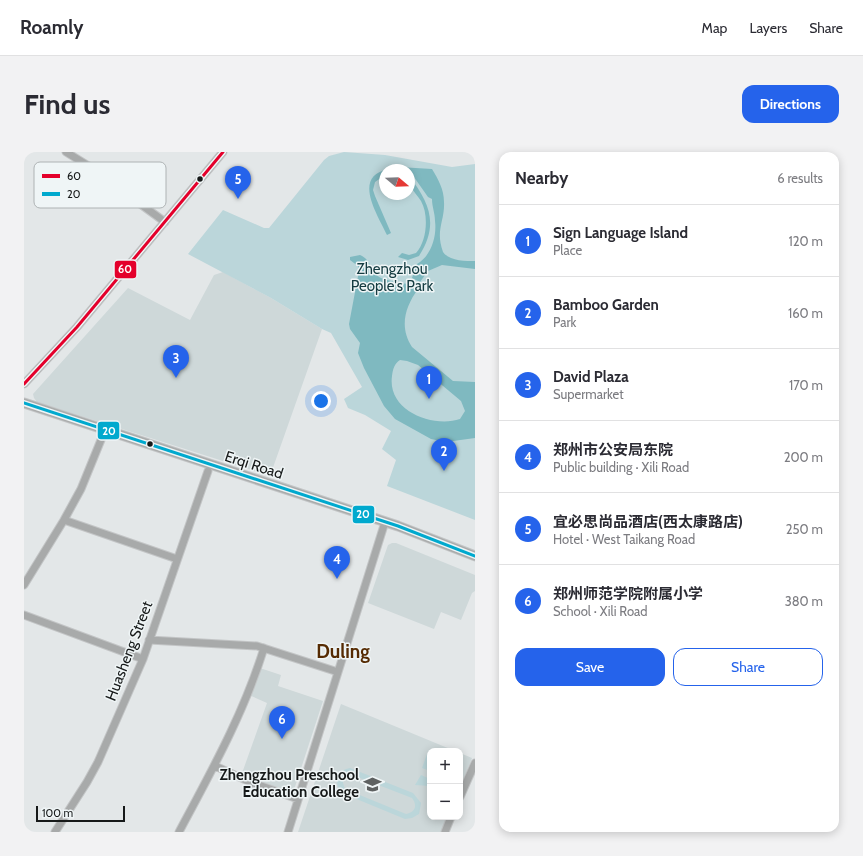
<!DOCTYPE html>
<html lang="en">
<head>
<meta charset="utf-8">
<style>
  :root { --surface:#fff; --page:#f2f2f3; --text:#2b2b33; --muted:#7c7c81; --line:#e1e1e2; --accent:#2563eb }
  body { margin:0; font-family:Cabin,"Noto Sans SC",sans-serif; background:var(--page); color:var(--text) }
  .controls { position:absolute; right:12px; bottom:12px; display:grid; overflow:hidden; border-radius:8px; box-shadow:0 2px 10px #0003 }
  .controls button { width:36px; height:36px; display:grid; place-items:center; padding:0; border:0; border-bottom:1px solid var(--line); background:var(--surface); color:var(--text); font:20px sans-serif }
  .compass { position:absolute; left:355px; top:12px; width:36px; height:36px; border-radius:50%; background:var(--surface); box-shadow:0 2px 10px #0003; rotate:109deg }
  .scale { position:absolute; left:12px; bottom:10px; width:89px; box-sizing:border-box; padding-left:4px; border:2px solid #161919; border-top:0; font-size:11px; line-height:14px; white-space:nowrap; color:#161919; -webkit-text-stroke:3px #eff5f6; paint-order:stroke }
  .you { position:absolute; left:297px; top:249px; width:14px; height:14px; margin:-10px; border:3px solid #fff; border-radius:50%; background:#1a73e8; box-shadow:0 0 0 6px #1a73e833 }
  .badge { display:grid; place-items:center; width:26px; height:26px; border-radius:50%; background:var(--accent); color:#fff; font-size:13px; font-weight:700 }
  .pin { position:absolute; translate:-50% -33px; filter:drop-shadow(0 1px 2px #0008) }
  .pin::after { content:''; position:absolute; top:21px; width:14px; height:12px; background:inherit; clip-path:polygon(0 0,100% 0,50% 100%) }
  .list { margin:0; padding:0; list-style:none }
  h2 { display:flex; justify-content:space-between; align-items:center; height:52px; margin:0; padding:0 16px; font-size:17px }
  h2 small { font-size:13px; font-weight:400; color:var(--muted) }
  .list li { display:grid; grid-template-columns:26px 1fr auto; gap:12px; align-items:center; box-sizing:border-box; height:72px; padding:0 16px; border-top:1px solid var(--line) }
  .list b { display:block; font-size:15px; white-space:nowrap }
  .list p { margin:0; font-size:13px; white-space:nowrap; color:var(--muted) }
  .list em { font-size:13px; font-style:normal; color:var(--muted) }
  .actions { display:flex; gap:8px; padding:12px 16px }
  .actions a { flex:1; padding:9px 0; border:1px solid var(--accent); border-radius:12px; text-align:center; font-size:14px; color:var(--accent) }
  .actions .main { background:var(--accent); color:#fff }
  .map { position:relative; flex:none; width:451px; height:680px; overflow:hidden; border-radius:12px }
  header { display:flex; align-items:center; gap:24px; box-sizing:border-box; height:56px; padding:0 20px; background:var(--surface); border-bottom:1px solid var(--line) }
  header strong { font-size:19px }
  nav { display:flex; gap:22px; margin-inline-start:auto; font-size:14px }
  .intro { display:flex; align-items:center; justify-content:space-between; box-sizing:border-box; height:96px; padding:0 24px }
  h1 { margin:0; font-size:28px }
  .button { padding:10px 18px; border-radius:12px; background:var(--accent); color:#fff; font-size:14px; font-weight:700 }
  main { display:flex; gap:24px; padding:0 24px }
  aside { flex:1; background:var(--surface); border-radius:12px; box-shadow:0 2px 10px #0003 }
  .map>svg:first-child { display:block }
</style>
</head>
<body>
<header>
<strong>Roamly</strong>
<nav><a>Map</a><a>Layers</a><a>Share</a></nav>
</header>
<div class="intro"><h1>Find us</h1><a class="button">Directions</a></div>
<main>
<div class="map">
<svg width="451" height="680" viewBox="0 0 451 680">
  <rect width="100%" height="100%" fill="#e3e7e8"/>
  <path fill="#ced8d9" d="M 199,120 L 247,146 L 298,177 L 246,324 L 13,250 L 10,246 L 9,242 L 104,136 L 166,168 L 190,123 Z
    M 368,391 L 372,391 L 451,423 L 451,439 L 448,441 L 437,468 L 417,460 L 410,477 L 344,451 L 364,393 Z
    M 236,516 L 257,523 L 254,534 L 299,549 L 268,644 L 217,624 L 243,551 L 225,543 Z
    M 317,552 L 431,599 L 406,599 L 406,665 L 423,665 L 417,680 L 274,680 Z
    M 436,601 L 448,606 L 436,635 Z"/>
  <path fill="#bbd6da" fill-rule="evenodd" d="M 320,0 L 361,3 L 428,15 L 451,12 L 451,368 L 363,334 L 372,308 L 358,297 L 367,279 L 341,263 L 324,256 L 320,247 L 338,235 L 307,181 L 298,177 L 247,146 L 164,102 L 199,58 L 240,76 L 245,76 L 300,8 L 305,4 ZM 361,18 L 385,18 L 385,42 L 361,42 Z
    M 403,602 L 406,603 L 406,619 L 398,616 Z
    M 326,616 L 389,641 L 397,651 L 395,662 L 388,666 L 381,667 L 318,641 C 309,632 313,618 326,616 ZM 326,622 L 388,646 C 394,654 391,660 382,662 L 321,637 L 319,631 L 319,626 Z
    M 397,623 L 406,627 L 406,634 L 391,633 Z"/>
  <path fill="#7fb9c0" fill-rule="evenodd" d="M 375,15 L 408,17 C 414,27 420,37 420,50 C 421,69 411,78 419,100 C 425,109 441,109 451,109 L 451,117 L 418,113 L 404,119 L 396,130 L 388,126 L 393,112 C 407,104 413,85 411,69 C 411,61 408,55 408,47 L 404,45 L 385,18 Z
    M 365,17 L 373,18 L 361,18 L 361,23 L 351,30 L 349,38 L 351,44 L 367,81 L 363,83 C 354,63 327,24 365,17 Z
    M 385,24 C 406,51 415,73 395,104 L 384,108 L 374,105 L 378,101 L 385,103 L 392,101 C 403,89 405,63 397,49 C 391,40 385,36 385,24 Z
    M 336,103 C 348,108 347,121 357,126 C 368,131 386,130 394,137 C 381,155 375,175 388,195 L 429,229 L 451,230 L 451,286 L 422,290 L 407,287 L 371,267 L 360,254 L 340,216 L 334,201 L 336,191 L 326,177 L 325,172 L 335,119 L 334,114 L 326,108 L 326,105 ZM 376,208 L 383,209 L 394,213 L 437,249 L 441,259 L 436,267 C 409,276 363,259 368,224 C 369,217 370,212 376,208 Z"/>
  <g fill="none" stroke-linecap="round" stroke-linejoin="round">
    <defs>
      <path id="minor" d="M 42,0 L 63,13 L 141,70
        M 0,232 L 53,175 L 199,0
        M 40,368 L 153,407
        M 0,433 L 40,368 L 57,337 L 79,283
        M 0,463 L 119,507
        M 125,488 L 233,494 L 314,520
        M 191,614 L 226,630 L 274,647
        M 436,645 L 451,611
        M 31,680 L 63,630 L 74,610 L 119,507 L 184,319
        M 155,680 C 187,620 220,561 240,496
        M 264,680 L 361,370
        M 421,680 L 427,665"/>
      <path id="major" d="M 0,251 L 374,374 L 451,404"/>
    </defs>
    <use href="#minor" stroke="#c3c5c6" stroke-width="9"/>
    <use href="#major" stroke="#c3c5c6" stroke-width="11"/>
    <use href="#minor" stroke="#a8aaaa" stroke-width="7"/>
    <use href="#major" stroke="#aaacac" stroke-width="9"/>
    <defs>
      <path id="bus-1" d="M 0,232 L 53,175 L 199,0"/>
      <path id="bus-2" d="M 0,251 L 374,374 L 451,404"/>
    </defs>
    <use href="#bus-1" stroke="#eff5f6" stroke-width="6"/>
    <use href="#bus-2" stroke="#eff5f6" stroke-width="6"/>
    <use href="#bus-1" stroke="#e4002b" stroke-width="3"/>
    <use href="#bus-2" stroke="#00a9ce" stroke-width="3"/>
  </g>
  <defs>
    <symbol id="university-bare" viewBox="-9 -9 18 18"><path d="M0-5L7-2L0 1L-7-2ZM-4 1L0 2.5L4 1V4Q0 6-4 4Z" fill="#5e6161" stroke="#eff5f6" stroke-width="2.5" paint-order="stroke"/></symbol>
  </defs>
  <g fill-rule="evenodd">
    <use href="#university-bare" x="336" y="620" width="25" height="25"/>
  </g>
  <g fill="#161919" stroke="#eff5f6" stroke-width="1.5">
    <circle cx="176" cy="27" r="3.5"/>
    <circle cx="126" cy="292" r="3.5"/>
  </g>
  <g text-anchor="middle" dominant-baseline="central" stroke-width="3" stroke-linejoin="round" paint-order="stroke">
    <g font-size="15" fill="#143b40" stroke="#eff5f6">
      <text x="368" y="117">Zhengzhou<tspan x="368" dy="17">People's Park</tspan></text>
    </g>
    <g font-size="15" fill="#161919" stroke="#eff5f6">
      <text transform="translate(230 313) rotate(18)">Erqi Road</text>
      <text transform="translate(105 499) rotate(-69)">Huasheng Street</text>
    </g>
    <g font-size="15" font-weight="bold" fill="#161919" stroke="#eff5f6" text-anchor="end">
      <text x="335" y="623">Zhengzhou Preschool<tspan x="335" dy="17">Education College</tspan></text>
    </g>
    <g font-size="19" font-weight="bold" fill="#562b03" stroke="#eff5f6">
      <text x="319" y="499">Duling</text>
    </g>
  </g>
  <rect x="10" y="10" width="132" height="46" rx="6" fill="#eff5f6" stroke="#aeb3b4" stroke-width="1"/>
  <rect x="18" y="22" width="18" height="4" fill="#e4002b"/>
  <rect x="18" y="40" width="18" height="4" fill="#00a9ce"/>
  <g font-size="11" fill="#161919">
    <text x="43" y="28">60</text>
    <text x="43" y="46">20</text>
  </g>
  <g stroke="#eff5f6" stroke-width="1.5">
    <rect x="90" y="108" width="23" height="19" rx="4" fill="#e4002b"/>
    <rect x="73" y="269" width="23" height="19" rx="4" fill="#00a9ce"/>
    <rect x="328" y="353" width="23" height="19" rx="4" fill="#00a9ce"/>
  </g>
  <g font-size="11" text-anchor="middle" font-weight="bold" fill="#fff">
    <text x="101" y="121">60</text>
    <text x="85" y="283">20</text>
    <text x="339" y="366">20</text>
  </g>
</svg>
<div class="controls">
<button>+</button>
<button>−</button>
</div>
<svg class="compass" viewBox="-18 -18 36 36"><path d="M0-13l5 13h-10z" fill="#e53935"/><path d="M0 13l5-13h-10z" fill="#7c7c81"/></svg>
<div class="scale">100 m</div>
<div class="you"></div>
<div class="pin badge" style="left:405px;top:247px">1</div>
<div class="pin badge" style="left:420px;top:319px">2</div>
<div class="pin badge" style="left:152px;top:226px">3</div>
<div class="pin badge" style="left:313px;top:427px">4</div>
<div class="pin badge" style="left:214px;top:47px">5</div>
<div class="pin badge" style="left:258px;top:587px">6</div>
</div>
<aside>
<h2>Nearby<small>6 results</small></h2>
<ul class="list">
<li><span class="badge">1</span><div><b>Sign Language Island</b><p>Place</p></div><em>120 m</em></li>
<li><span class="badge">2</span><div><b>Bamboo Garden</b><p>Park</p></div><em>160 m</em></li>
<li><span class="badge">3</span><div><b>David Plaza</b><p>Supermarket</p></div><em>170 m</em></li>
<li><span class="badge">4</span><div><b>郑州市公安局东院</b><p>Public building · Xili Road</p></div><em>200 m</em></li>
<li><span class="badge">5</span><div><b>宜必思尚品酒店(西太康路店)</b><p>Hotel · West Taikang Road</p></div><em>250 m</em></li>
<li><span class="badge">6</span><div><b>郑州师范学院附属小学</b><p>School · Xili Road</p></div><em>380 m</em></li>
</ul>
<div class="actions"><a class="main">Save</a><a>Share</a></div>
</aside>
</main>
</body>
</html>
